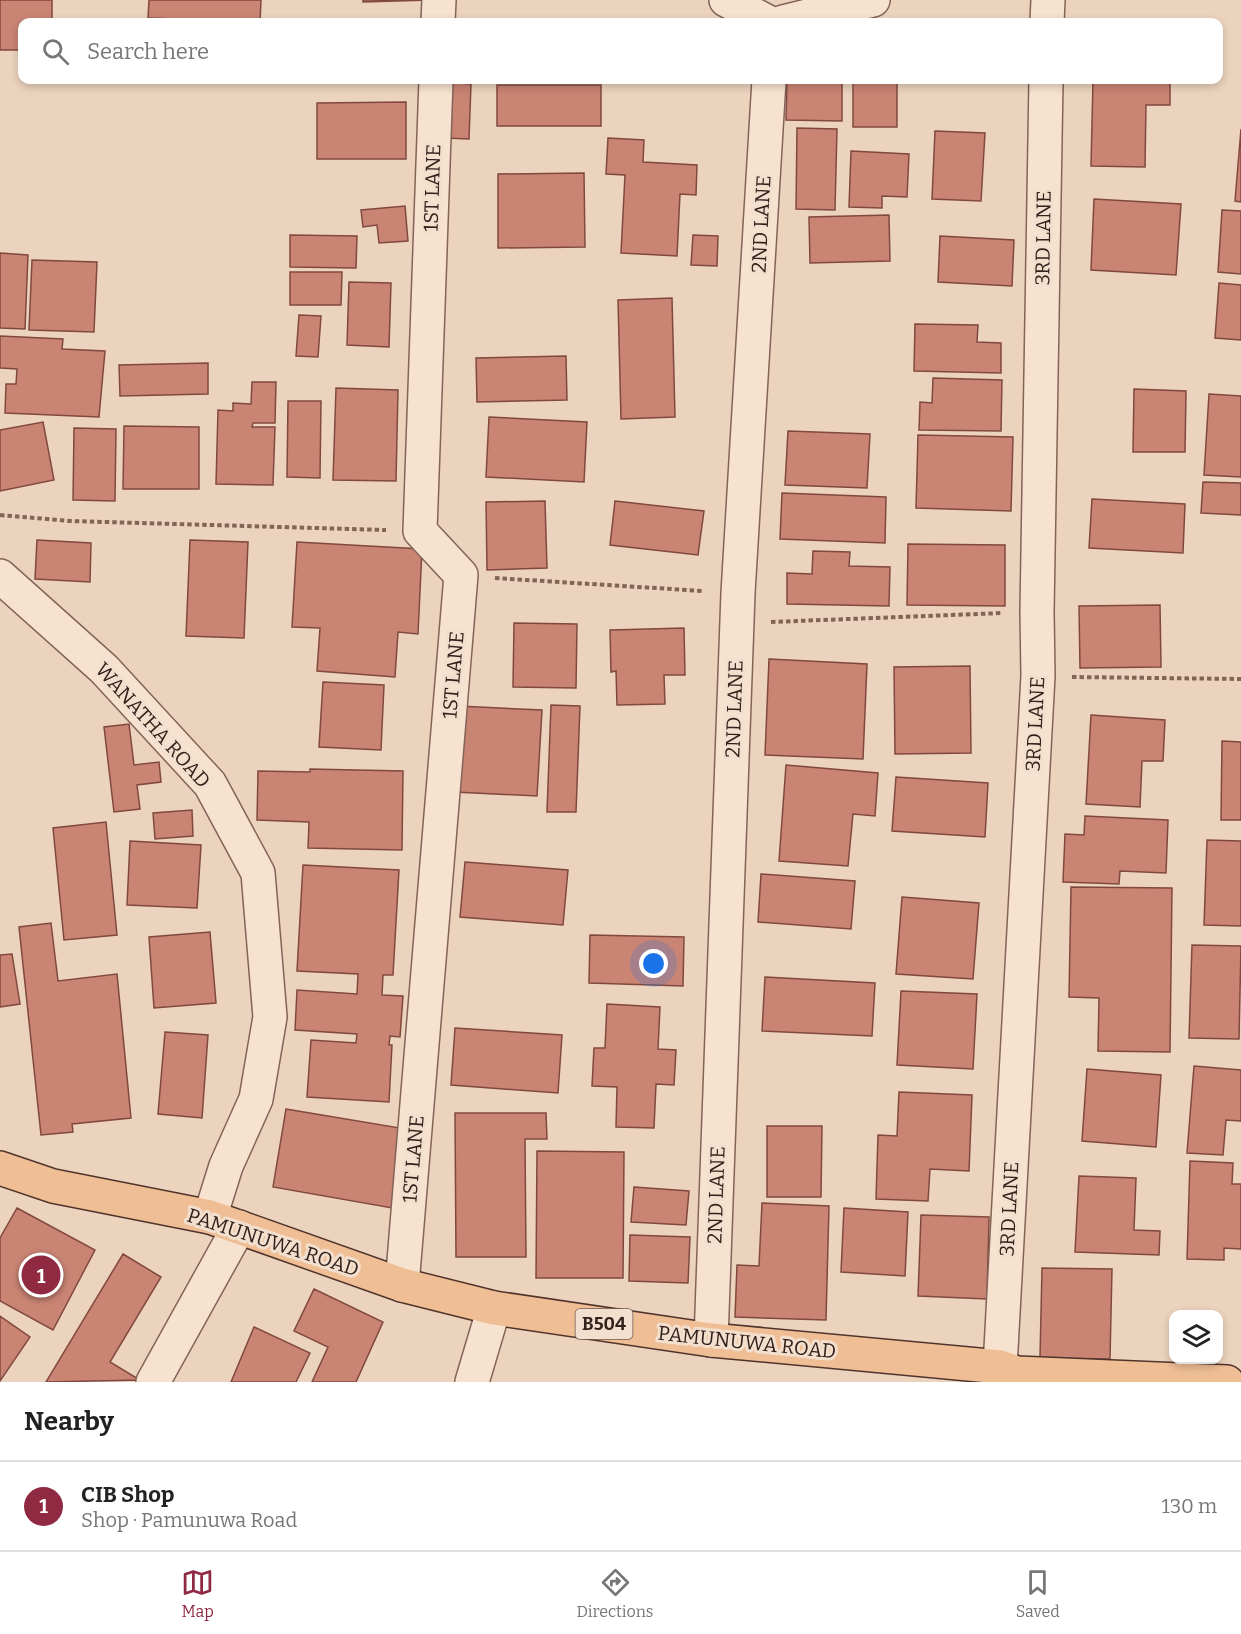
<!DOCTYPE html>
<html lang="en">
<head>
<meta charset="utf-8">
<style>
  :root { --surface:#fff; --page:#f6f6f6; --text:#222; --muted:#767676; --line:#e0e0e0; --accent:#902a42 }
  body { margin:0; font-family:Bitter,serif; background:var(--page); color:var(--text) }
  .controls { position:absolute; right:18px; bottom:18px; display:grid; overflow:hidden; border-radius:12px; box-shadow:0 3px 9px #0003 }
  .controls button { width:54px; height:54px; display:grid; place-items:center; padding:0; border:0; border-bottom:2px solid var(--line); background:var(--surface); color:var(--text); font:30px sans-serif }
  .you { position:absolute; left:654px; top:964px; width:21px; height:21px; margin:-15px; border:4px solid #fff; border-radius:50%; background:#1a73e8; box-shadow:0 0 0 9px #1a73e833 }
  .badge { display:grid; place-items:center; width:39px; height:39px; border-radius:50%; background:var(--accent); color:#fff; font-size:20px; font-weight:700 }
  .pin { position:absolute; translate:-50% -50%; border:3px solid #fff; box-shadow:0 2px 6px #0006 }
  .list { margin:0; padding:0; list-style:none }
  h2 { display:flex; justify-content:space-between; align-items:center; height:78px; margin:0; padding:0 24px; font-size:26px }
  h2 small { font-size:20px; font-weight:400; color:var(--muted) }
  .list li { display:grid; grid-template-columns:39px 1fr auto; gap:18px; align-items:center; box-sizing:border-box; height:90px; padding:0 24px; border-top:2px solid var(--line) }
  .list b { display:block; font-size:22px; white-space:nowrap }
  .list p { margin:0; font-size:20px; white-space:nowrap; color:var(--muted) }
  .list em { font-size:20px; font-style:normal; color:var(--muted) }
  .icon { flex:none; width:33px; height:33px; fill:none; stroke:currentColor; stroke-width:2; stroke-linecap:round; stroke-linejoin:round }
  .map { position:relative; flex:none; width:1241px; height:1382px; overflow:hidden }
  .search { position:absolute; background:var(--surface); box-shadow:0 3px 9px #0003; left:18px; right:18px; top:18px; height:66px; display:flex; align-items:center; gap:15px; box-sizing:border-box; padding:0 21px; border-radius:12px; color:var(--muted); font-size:22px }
  .sheet { height:168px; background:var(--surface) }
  nav { display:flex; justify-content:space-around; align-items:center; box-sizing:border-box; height:84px; border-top:2px solid var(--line); background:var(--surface); font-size:16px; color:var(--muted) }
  nav a { display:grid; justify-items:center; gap:3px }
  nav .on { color:var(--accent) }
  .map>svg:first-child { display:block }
</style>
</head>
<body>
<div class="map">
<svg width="1241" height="1382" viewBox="0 0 1241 1382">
  <rect width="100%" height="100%" fill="#ecd3be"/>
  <path fill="#c98474" stroke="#81493e" stroke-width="1.5" d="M 0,0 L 52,0 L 52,21 L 22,22 L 22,50 L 0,50 Z
    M 149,0 L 261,0 L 260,22 L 148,18 Z
    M 363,0 L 431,0 L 363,2 Z
    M 787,80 L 842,80 L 842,121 L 786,120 Z
    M 853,80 L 897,80 L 897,127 L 853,127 Z
    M 1093,80 L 1170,80 L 1170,105 L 1146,105 L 1145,167 L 1091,166 Z
    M 448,82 L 471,84 L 469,139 L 445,138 Z
    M 497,85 L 601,85 L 601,126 L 497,126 Z
    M 406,102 L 406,159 L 317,159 L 317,103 Z
    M 797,128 L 837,129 L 835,210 L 796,209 Z
    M 1241,129 L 1241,202 L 1235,201 Z
    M 935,131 L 985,133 L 981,201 L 932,199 Z
    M 608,138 L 644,140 L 643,162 L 697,165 L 696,195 L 680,194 L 677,256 L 621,253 L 625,175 L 606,174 Z
    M 851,151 L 909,154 L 907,197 L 882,196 L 882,208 L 849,207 Z
    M 584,173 L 585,247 L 498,248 L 498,174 Z
    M 1094,199 L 1181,204 L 1176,275 L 1091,270 Z
    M 405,206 L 408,241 L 379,243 L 377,225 L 363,227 L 361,210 Z
    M 1222,210 L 1241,211 L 1241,274 L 1218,272 Z
    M 889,215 L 890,261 L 810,263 L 809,217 Z
    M 290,235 L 357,236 L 356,268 L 290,267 Z
    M 693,235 L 718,236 L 717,266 L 691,265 Z
    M 940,236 L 1014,240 L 1012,286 L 938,282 Z
    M 0,253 L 28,255 L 25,329 L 0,328 Z
    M 32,260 L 97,262 L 94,332 L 29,330 Z
    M 290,272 L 342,272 L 341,305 L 290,305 Z
    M 349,282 L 391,283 L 389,347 L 347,345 Z
    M 1219,283 L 1241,285 L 1241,340 L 1215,338 Z
    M 672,298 L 675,417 L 621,419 L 618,300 Z
    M 299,315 L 321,316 L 318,357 L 296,356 Z
    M 915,324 L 978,325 L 977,342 L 1001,343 L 1001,373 L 914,371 Z
    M 0,336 L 63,339 L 62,349 L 105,351 L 99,417 L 5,413 L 6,384 L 16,384 L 17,369 L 0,368 Z
    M 566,356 L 567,400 L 477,402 L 476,358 Z
    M 208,363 L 208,394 L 120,396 L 119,365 Z
    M 933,378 L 1002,380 L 1001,431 L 919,430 L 920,402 L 932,403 Z
    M 252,382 L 276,382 L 275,423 L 253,423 L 252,427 L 275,427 L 273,485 L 216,484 L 218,410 L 233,411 L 233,403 L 251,404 Z
    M 336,388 L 398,390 L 396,481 L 333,480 Z
    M 1134,389 L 1186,391 L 1185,452 L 1133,452 Z
    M 1209,394 L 1241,396 L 1241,477 L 1204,475 Z
    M 288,401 L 321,401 L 320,478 L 287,477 Z
    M 489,417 L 587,422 L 584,482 L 486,477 Z
    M 43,422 L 54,480 L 0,491 L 0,430 Z
    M 124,426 L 199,427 L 199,489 L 123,489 Z
    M 74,428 L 116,429 L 115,501 L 73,500 Z
    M 788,431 L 870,434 L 867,488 L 785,485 Z
    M 918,435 L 1013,437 L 1011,511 L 916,508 Z
    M 1203,482 L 1241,483 L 1241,515 L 1201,513 Z
    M 782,493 L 886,497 L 885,543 L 780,539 Z
    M 1092,499 L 1185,504 L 1183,553 L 1089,548 Z
    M 545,501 L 547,568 L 487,570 L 486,502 Z
    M 615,501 L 704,511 L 698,555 L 610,545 Z
    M 37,540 L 91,543 L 90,582 L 35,579 Z
    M 190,540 L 248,542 L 244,638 L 186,636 Z
    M 297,542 L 422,549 L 418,634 L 398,632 L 395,677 L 317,671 L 320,628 L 292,627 Z
    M 908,544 L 1005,545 L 1005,606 L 907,605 Z
    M 813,551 L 850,552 L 849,566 L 890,567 L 889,606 L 787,604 L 787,573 L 812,574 Z
    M 1160,605 L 1161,667 L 1080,668 L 1079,606 Z
    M 514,623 L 577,624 L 576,688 L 513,687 Z
    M 684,628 L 685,675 L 664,675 L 665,704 L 617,705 L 616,671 L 611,672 L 610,630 Z
    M 769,659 L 867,664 L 863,759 L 765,755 Z
    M 970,666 L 971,753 L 895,754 L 894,667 Z
    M 323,682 L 384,685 L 381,750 L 319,747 Z
    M 551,705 L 580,706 L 576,812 L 547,812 Z
    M 458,706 L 542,710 L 537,796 L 454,792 Z
    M 1091,715 L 1165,720 L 1163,761 L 1142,761 L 1140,807 L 1086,804 Z
    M 129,724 L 134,765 L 159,762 L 161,782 L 137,785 L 140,809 L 114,812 L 104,727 Z
    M 1222,741 L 1241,742 L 1241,820 L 1221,820 Z
    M 786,765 L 878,773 L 875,816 L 853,814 L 848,866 L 779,861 Z
    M 310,769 L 403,771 L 402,850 L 308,848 L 309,822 L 257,820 L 258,771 L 310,772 Z
    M 896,777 L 988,783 L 985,837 L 892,831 Z
    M 192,810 L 193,836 L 155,839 L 153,813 Z
    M 1085,816 L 1168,820 L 1166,873 L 1120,871 L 1119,884 L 1063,882 L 1065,834 L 1084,835 Z
    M 106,822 L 117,935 L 64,940 L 53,828 Z
    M 1207,840 L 1241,841 L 1241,926 L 1204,925 Z
    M 130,841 L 201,845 L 197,908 L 127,905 Z
    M 465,862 L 568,870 L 563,925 L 460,917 Z
    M 303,865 L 399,870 L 393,975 L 383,975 L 382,995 L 403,996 L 400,1037 L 390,1036 L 389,1045 L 392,1045 L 389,1102 L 307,1097 L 311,1040 L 356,1043 L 357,1034 L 295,1030 L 297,990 L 357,994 L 358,974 L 297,971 Z
    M 761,874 L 855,881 L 851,929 L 758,922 Z
    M 1071,887 L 1172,888 L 1170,1052 L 1098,1051 L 1099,998 L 1069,997 Z
    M 902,897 L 979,903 L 973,979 L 896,974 Z
    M 51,923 L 58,981 L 117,974 L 131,1118 L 72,1124 L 73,1132 L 41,1135 L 19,927 Z
    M 210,932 L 216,1003 L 154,1008 L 149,937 Z
    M 590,935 L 684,937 L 683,986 L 589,983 Z
    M 1192,945 L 1241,946 L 1239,1039 L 1189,1038 Z
    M 12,954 L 20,1004 L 0,1007 L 0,955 Z
    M 765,977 L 875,983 L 872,1036 L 762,1031 Z
    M 901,991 L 977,994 L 973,1069 L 897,1065 Z
    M 607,1004 L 660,1007 L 658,1049 L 676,1050 L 674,1085 L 656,1084 L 654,1128 L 616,1127 L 617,1087 L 592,1086 L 594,1048 L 605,1048 Z
    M 455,1028 L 562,1035 L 558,1093 L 451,1085 Z
    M 165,1032 L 208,1035 L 202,1118 L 158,1114 Z
    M 1194,1066 L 1241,1070 L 1241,1121 L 1226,1120 L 1223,1155 L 1187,1153 Z
    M 1087,1069 L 1161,1075 L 1156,1147 L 1082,1141 Z
    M 899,1092 L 972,1095 L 969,1171 L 930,1169 L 928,1201 L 876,1199 L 878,1135 L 897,1136 Z
    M 286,1109 L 406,1129 L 392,1208 L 273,1187 Z
    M 455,1113 L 546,1113 L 547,1139 L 525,1139 L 526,1257 L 456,1257 Z
    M 767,1126 L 822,1126 L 821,1197 L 767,1197 Z
    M 537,1151 L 624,1152 L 623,1278 L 536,1278 Z
    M 1190,1161 L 1233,1163 L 1232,1184 L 1241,1184 L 1241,1249 L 1224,1248 L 1224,1260 L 1187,1259 Z
    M 1079,1176 L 1136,1178 L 1134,1230 L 1160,1231 L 1159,1255 L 1075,1252 Z
    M 634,1187 L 689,1191 L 686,1225 L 631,1222 Z
    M 762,1203 L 829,1206 L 826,1320 L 735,1317 L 737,1265 L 759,1266 Z
    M 17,1208 L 95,1250 L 53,1330 L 0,1301 L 0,1238 Z
    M 844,1208 L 908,1212 L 905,1276 L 841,1272 Z
    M 921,1215 L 989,1217 L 987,1299 L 918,1296 Z
    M 630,1235 L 690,1237 L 688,1283 L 629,1281 Z
    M 123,1254 L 161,1277 L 110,1362 L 140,1380 L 46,1382 Z
    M 1042,1268 L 1112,1269 L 1110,1359 L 1040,1358 Z
    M 314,1289 L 383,1322 L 356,1382 L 312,1382 L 328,1347 L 294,1331 Z
    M 0,1316 L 30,1337 L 0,1381 Z
    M 254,1327 L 310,1353 L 296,1382 L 231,1382 Z"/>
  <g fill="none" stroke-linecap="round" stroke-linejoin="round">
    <defs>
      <path id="minor" d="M 726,0 L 768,22
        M 438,22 L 439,0
        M 783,22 L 873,0
        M 1047,22 L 1048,0
        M 0,576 L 104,669 L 210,784 L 258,873 L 270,1017 L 256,1099 L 226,1166 L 210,1217
        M 402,1285 L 461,575 L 420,531 L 436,80
        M 711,1340 L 738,593 L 769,80
        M 1000,1367 L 1038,676 L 1037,612 L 1046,80
        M 153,1382 L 239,1227
        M 472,1382 L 494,1308"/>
      <path id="major" d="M 0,1168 L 53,1186 L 210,1217 L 402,1285 L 494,1308 L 711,1340 L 1000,1367 L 1017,1373 L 1227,1382"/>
    </defs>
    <use href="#minor" stroke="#836457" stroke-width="36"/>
    <use href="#major" stroke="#50342c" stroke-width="36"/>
    <path stroke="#836457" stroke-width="4" stroke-dasharray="4.5 3" stroke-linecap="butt" d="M 0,515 L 70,521 L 386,530
      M 495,578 L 703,591
      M 771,622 L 1003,613
      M 1072,677 L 1241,679"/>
    <use href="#minor" stroke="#f7e2d0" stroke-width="33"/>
    <use href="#major" stroke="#efbe95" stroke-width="33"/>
  </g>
  <g text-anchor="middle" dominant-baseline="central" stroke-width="6" stroke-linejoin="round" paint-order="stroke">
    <rect fill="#f3dfcd" stroke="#6d5a50" stroke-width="1.5" x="575.5" y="1309" width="57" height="30" rx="4.5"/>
    <g font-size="18" font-weight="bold" fill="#33211b">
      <text x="604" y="1324">B504</text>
    </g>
    <g font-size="20" fill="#33211b" stroke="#f3dfcd">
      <text transform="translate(432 188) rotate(-88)">1ST LANE</text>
      <text transform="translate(761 224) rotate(-87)">2ND LANE</text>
      <text transform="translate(1043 238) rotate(-89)">3RD LANE</text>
      <text transform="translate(453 675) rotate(-85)">1ST LANE</text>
      <text transform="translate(734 709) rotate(-88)">2ND LANE</text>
      <text transform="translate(1035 724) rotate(-87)">3RD LANE</text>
      <text transform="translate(153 725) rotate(48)">WANATHA ROAD</text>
      <text transform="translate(413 1159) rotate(-85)">1ST LANE</text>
      <text transform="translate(716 1195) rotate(-88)">2ND LANE</text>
      <text transform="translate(1009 1209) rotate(-87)">3RD LANE</text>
      <text transform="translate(273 1242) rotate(18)">PAMUNUWA ROAD</text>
      <text transform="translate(747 1342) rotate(6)">PAMUNUWA ROAD</text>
    </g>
  </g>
</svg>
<div class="controls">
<button><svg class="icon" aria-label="layers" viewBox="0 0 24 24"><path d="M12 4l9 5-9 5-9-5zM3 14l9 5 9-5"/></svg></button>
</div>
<div class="you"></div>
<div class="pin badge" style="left:41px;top:1275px">1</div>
<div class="search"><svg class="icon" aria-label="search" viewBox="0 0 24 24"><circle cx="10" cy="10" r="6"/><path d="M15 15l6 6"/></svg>Search here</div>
</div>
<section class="sheet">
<h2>Nearby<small></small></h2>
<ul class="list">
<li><span class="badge">1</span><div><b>CIB Shop</b><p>Shop · Pamunuwa Road</p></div><em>130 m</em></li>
</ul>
</section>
<nav>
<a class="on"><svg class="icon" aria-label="map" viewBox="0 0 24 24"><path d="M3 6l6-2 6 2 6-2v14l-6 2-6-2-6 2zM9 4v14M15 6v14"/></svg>Map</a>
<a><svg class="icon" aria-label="directions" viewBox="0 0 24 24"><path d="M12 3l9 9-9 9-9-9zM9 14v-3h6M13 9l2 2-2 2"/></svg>Directions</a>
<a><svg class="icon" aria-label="saved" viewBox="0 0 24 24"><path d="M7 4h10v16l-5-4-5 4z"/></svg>Saved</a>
</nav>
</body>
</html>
